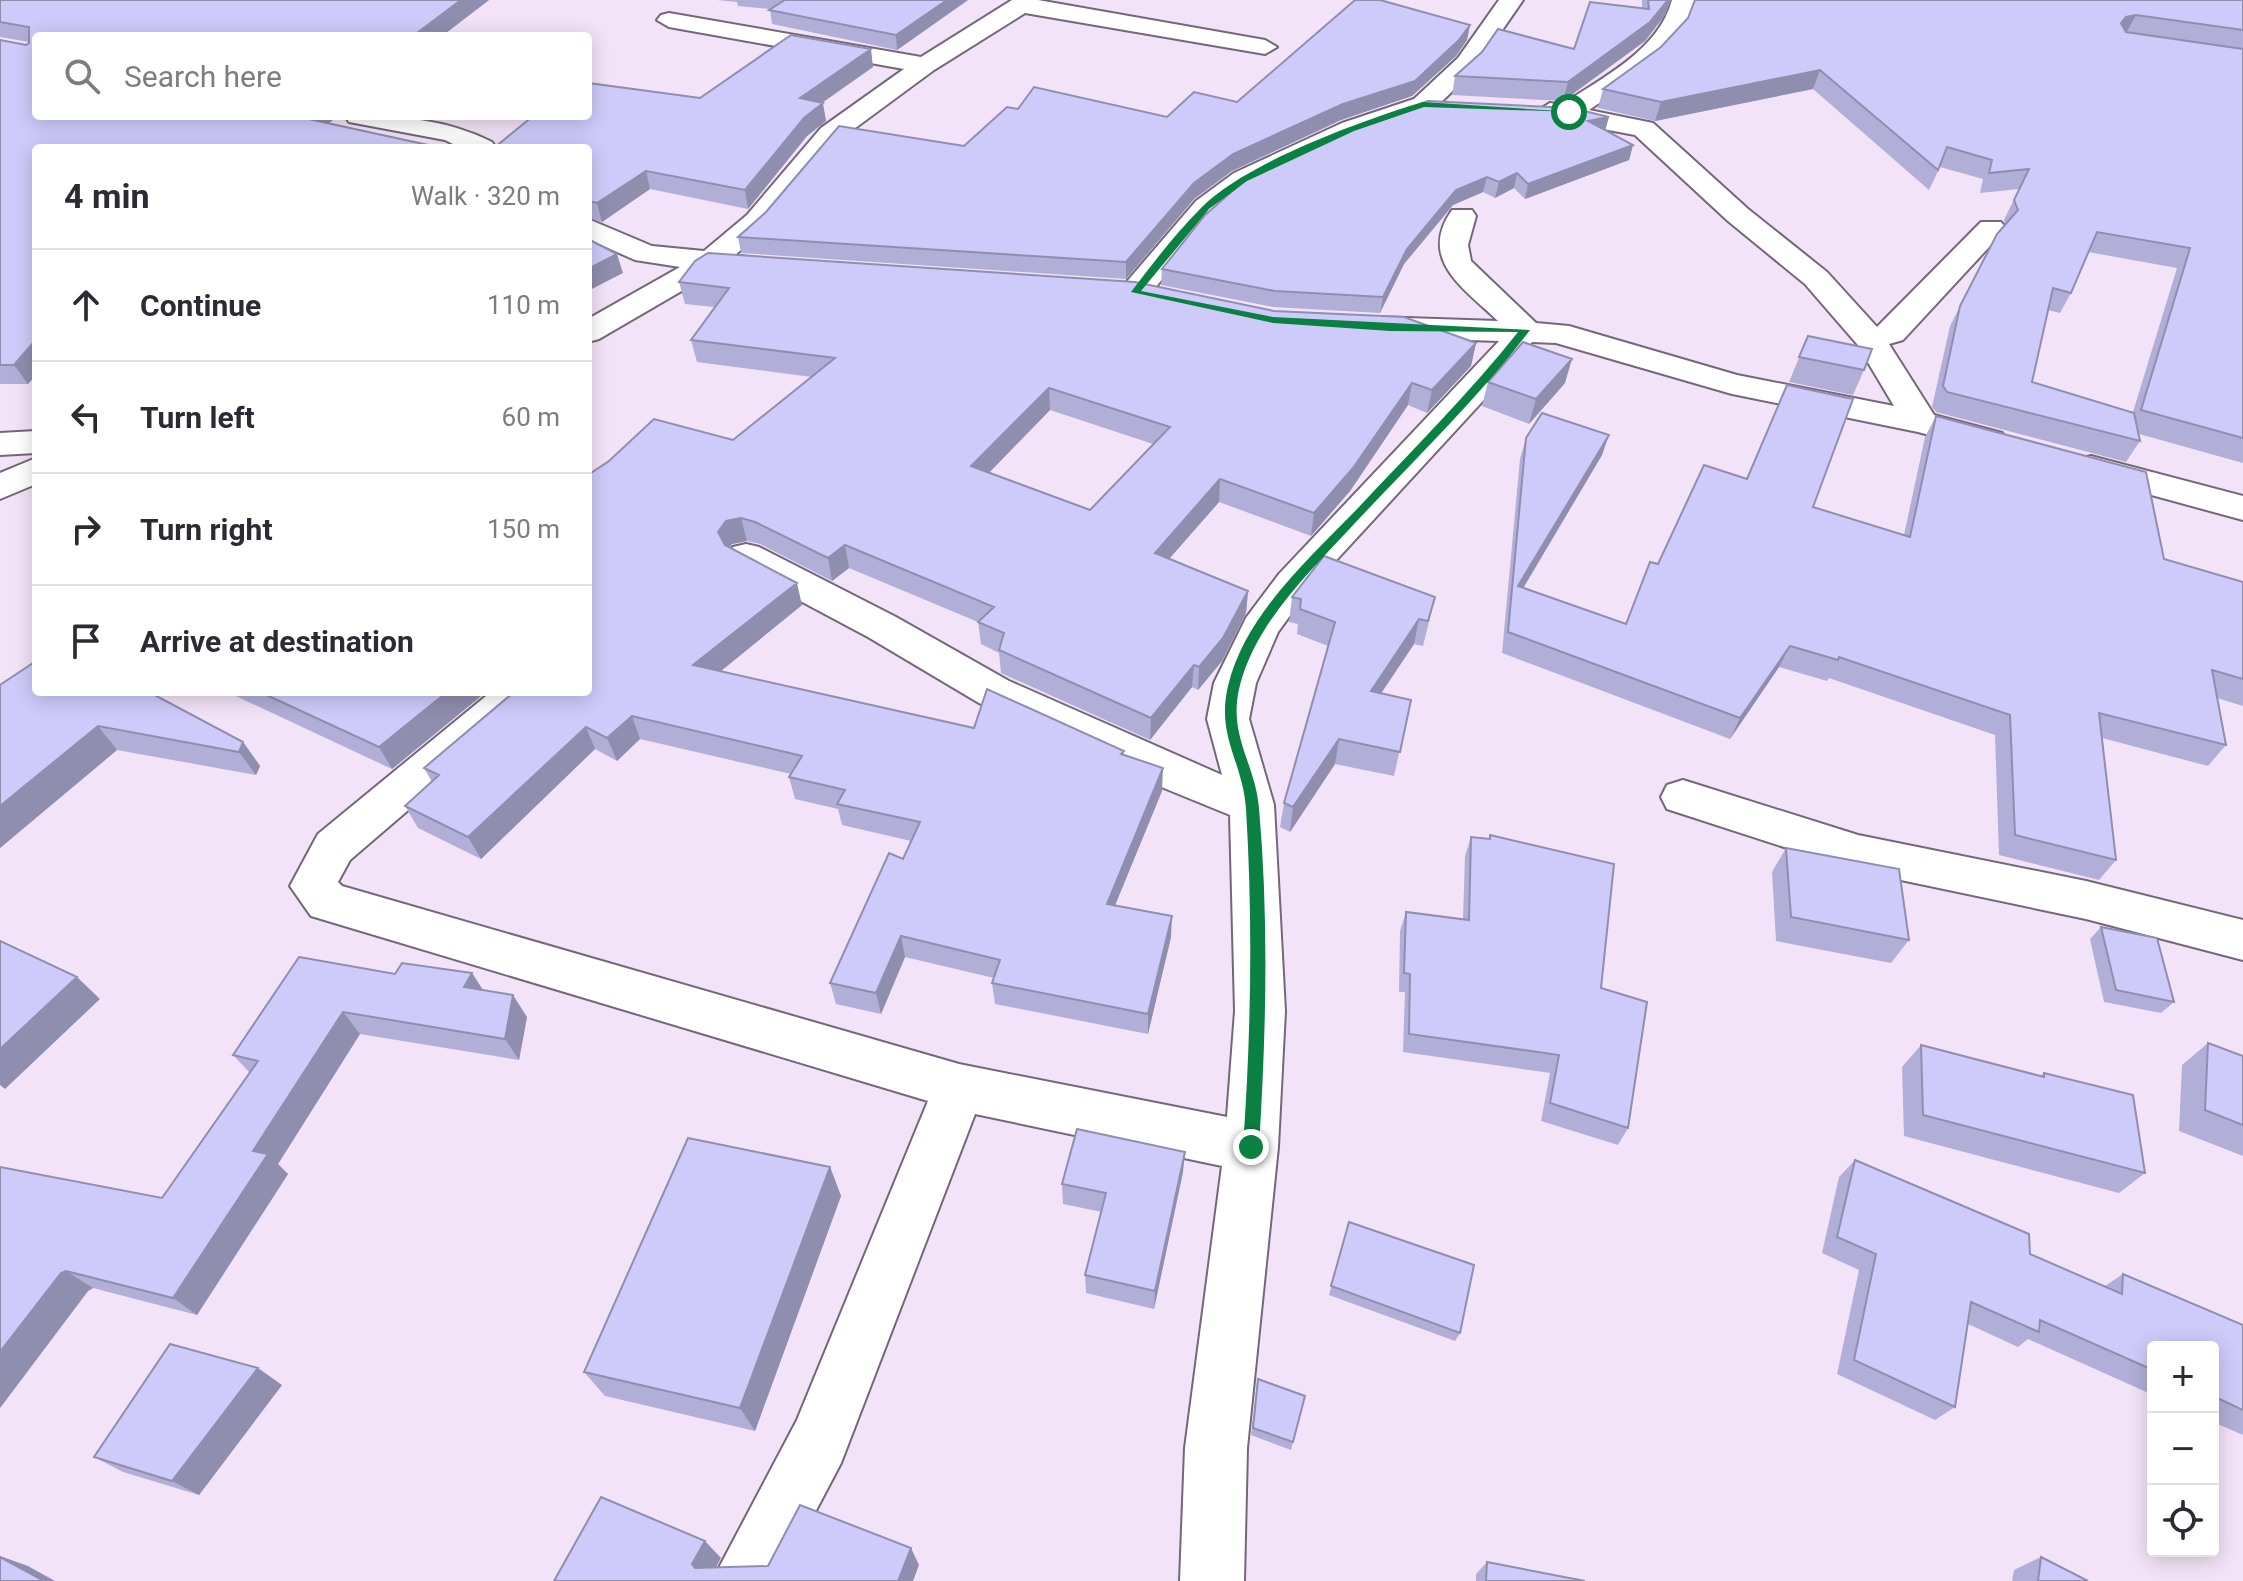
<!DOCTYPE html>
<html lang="en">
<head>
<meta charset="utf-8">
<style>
  :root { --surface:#fff; --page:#f7f7f7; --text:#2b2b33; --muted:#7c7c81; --line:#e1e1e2 }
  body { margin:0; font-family:Roboto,sans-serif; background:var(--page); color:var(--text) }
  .controls { position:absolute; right:24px; bottom:24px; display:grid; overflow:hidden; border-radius:8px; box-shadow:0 4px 20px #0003 }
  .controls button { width:72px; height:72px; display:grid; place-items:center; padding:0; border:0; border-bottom:2px solid var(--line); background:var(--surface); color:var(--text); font:40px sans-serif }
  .stop { position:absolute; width:24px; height:24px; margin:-18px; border:6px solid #0b8043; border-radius:50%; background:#fff }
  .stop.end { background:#0b8043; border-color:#fff; box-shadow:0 2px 8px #0008 }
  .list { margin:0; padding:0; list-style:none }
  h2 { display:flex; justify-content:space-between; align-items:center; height:104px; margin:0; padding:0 32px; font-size:34px }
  h2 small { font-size:26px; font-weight:400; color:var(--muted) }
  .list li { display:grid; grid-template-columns:52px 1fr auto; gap:24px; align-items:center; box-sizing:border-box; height:112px; padding:0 32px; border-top:2px solid var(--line) }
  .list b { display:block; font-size:30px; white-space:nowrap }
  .list em { font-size:26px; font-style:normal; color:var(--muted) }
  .icon { flex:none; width:44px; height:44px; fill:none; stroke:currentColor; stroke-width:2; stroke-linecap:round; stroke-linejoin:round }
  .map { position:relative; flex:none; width:2243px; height:1581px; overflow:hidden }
  .search { position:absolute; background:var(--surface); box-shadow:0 4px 20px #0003; left:32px; top:32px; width:560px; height:88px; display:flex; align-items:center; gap:20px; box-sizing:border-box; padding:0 28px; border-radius:8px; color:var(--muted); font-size:30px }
  .panel { position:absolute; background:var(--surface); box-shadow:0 4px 20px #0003; left:32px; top:144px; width:560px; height:552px; border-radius:8px }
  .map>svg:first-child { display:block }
</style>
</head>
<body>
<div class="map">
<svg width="2243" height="1581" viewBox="0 0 2243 1581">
  <rect width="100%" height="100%" fill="#f3e3f8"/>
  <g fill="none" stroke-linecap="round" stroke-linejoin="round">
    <defs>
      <path id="minor" d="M 1012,0 L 1038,0 L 1265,40 L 1277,47 L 1265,54 L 1025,13 L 934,70 L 839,140 L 767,227 L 735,255 L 766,260 L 770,266 L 766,272 L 755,275 L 716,271 L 599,339 L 588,342 L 588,319 L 680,267 L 635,260 L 588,239 L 588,219 L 652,246 L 704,251 L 747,215 L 821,128 L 904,69 L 669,27 L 657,20 L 661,15 L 669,13 L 921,57 Z
        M 1499,0 L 1523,0 L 1476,68 L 1432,111 L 1360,135 L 1254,185 L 1216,213 L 1146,299 L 1124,299 L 1120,292 L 1124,285 L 1196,201 L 1234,173 L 1342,123 L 1414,99 L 1458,58 Z
        M 1672,0 L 1696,0 C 1683,52 1630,82 1589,110 L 1653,123 L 1748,209 L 1827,272 L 1877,327 L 1981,222 L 2001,222 L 2006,228 L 2001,234 L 1903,340 L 1889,344 L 1934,415 L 2002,433 L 2007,440 L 2002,447 L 1990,451 L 1918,432 L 1732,394 L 1556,343 L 1532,342 L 1503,379 L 1307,592 L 1278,632 L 1256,683 L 1249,719 L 1274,805 L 1285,1011 L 1278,1147 L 1247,1448 L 1244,1581 L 1180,1581 L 1185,1448 L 1222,1166 L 975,1114 L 841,1463 L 779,1581 L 712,1581 L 797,1420 L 928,1101 L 311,916 L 290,886 L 318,834 L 491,692 L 539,692 L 533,703 L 350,860 L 338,882 L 342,886 L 959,1064 L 1227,1117 L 1235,1011 L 1230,815 L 1154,784 L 979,703 L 868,637 L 733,565 L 727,556 L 733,547 L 746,544 L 759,547 L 896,617 L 1009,681 L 1222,775 L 1207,719 L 1214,683 L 1246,618 L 1279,574 L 1499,341 L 1376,337 L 1365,334 L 1360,327 L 1365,320 L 1376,317 L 1498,321 C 1465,289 1417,260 1452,210 L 1472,210 L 1476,216 L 1468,245 L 1471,261 L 1536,323 L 1569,326 L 1737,375 L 1894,406 L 1857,344 L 1805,284 L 1728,221 L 1635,135 L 1550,119 L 1537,111 L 1550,103 L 1561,105 C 1602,78 1659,50 1672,0 Z
        M 345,116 C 397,116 444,118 492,142 L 496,148 L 461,148 L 445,140 L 349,122 Z
        M 36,431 L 36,453 L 0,455 L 0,433 Z
        M 2091,456 L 2243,496 L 2243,520 L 2078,475 L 2073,467 L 2078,459 Z
        M 36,458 L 36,484 L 0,499 L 0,473 Z
        M 1683,780 L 1858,835 L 2086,881 L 2243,920 L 2243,960 L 2086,919 L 1858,871 L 1667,809 L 1661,797 L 1667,785 Z"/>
    </defs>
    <use href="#minor" stroke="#756779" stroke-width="4"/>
    <use href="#minor" fill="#fff" fill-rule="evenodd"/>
  </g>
  <path fill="#b1afd7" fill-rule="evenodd" d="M 0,0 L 489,0 L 442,36 L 36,36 L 36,116 L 338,116 L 329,123 L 36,148 L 36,375 L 28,384 L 0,384 L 0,40 L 26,45 L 29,42 L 0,37 Z
    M 717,0 L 968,0 L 897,50 L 772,24 L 770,9 L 738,6 L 737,2 Z
    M 1642,0 L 1671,0 L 1665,15 L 1645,41 L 1563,101 L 1452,95 L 1455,76 L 1574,49 L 1642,8 Z
    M 2243,0 L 2243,463 L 2139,434 L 2140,441 L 2126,462 L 1936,412 L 1932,407 L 1950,326 L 1997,234 L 2005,224 L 2004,220 L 2019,189 L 1980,193 L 1983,179 L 1940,167 L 1929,190 L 1813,89 L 1655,121 L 1598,108 L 1603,89 L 1661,47 L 1688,18 ZM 2088,252 L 2177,268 L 2133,412 L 2032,382 L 2048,310 L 2060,313 L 2071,293 Z
    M 1470,25 L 1467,40 L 1456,56 L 1412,96 L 1341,120 L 1232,171 L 1194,199 L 1126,279 L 741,253 L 738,237 L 766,212 L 964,146 L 1018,109 L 1167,117 L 1237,102 Z
    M 873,67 L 822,103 L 826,121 L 807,136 L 748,209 L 650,189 L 602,222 L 588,218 L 588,148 L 700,98 Z
    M 1605,130 L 1633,145 L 1629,160 L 1525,199 L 1514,188 L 1495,198 L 1483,192 L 1453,205 L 1404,264 L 1380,313 L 1273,307 L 1161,285 L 1162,269 Z
    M 679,282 L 1274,311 L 1476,343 L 1471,366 L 1427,413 L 1408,405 L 1350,491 L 1311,536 L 1219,502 L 1169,559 L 1248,591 L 1246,613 L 1222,661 L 1198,690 L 1192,687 L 1150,740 L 1001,673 L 999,653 L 981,644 L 978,622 L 849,568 L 832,581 L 760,544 L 747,541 L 732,544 L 730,547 L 802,605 L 721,671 L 974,728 L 1124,751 L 1124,755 L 1162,791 L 1115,905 L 1171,937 L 1148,1034 L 995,1004 L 992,983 L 994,978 L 905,957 L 881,1014 L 836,1004 L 830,983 L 903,859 L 911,841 L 842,825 L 838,809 L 795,799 L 789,777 L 791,774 L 640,739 L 617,761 L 595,749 L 481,859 L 418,828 L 405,806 L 432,782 L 424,768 L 588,692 L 733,440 L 812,377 L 697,362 L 691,340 L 714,307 L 685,304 ZM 1050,410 L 1153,444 L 1090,510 L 989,473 Z
    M 1808,336 L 1864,370 L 1853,395 L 1789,382 Z
    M 1488,382 L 1565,383 L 1529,424 L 1482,406 Z
    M 1936,416 L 2164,559 L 2243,582 L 2243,706 L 2217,698 L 2226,745 L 2208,766 L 2102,738 L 2116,860 L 2099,880 L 1999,855 L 1995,735 L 1829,678 L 1827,681 L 1779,667 L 1730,739 L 1502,653 L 1520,459 L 1526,438 L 1602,455 L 1523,588 L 1626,624 L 1658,564 L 1813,507 L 1904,535 L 1925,437 Z
    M 1292,597 L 1435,597 L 1423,646 L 1414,644 L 1381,693 L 1411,700 L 1394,776 L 1335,764 L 1290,832 L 1280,827 L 1284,803 L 1328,646 L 1297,634 L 1298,624 L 1289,622 Z
    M 0,685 L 243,742 L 260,766 L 256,775 L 117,750 L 0,848 Z
    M 227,692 L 486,692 L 392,769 Z
    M 1490,835 L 1601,988 L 1628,1128 L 1618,1145 L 1541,1121 L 1550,1073 L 1403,1052 L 1405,992 L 1399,992 L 1400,931 L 1406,912 L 1463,919 L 1465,856 L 1471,837 L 1489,839 Z
    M 1786,848 L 1909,940 L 1891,963 L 1776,941 L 1772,872 Z
    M 2101,927 L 2174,1002 L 2161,1013 L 2104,1002 L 2090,939 Z
    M 472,973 L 483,990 L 527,1017 L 519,1060 L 360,1034 L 278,1164 L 288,1174 L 197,1315 L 93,1288 L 88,1291 L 0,1408 L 0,1167 L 162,1198 L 250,1073 L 233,1055 L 395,974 Z
    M 2208,1043 L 2243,1056 L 2243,1156 L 2179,1131 L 2182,1065 Z
    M 1921,1045 L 2040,1076 L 2044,1073 L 2145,1173 L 2119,1193 L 1904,1136 L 1902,1067 Z
    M 1855,1160 L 2030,1254 L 2105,1286 L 2123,1274 L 2243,1325 L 2243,1435 L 2213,1422 L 2213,1347 L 2153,1347 L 2153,1395 L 2028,1339 L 2018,1347 L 1968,1324 L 1955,1407 L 1935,1420 L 1837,1374 L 1859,1270 L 1822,1253 L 1839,1177 Z
    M 830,1167 L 841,1196 L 755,1431 L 605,1396 L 584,1372 Z
    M 1183,1172 L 1154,1309 L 1086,1293 L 1085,1275 L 1102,1212 L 1063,1204 L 1062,1184 Z
    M 1349,1222 L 1460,1333 L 1455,1341 L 1329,1295 Z
    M 1258,1379 L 1293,1442 L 1291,1450 L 1251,1435 Z
    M 282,1385 L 199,1495 L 123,1472 L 94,1457 Z
    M 2041,1557 L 2088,1581 L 2012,1581 L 2014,1570 Z
    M 1487,1562 L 1585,1581 L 1476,1581 L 1476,1574 Z"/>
  <path fill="#908eaf" d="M 461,0 L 489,0 L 442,36 L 413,36 Z
    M 947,0 L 968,0 L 897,50 L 896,35 Z
    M 1668,0 L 1671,0 L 1665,15 L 1645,41 L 1563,101 L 1568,82 Z
    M 2136,15 L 2126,33 L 2121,23 L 2126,17 Z
    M 1470,25 L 1467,40 L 1456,56 L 1412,96 L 1341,120 L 1232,171 L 1194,199 L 1126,279 L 1126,262 L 1194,183 L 1233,154 Z
    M 871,49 L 873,67 L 803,116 L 800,98 Z
    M 1820,70 L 1813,89 L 1655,121 L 1661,102 Z
    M 823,103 L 826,121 L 807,136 L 748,209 L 745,190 L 804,118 Z
    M 307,116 L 338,116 L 312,136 L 304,118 Z
    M 1609,117 L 1605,131 L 1588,121 Z
    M 1633,145 L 1629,160 L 1525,199 L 1528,184 Z
    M 646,171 L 650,189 L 602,222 L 597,203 Z
    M 1517,173 L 1514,188 L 1495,198 L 1499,182 Z
    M 1487,177 L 1483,192 L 1453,205 L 1404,264 L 1380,313 L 1383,297 L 1407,249 L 1456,190 Z
    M 617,254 L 623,273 L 588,291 L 588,269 Z
    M 33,343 L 36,348 L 36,375 L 28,384 L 14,365 Z
    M 1476,343 L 1471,366 L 1427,413 L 1432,390 Z
    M 1572,359 L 1565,383 L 1529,424 L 1536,399 Z
    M 1412,383 L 1408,405 L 1350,491 L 1311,536 L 1314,513 Z
    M 1049,388 L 1050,410 L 973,489 L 971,466 Z
    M 1609,435 L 1602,455 L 1512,607 L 1518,586 Z
    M 1220,479 L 1219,502 L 1154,576 L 1155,553 Z
    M 741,518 L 747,541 L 732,544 L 724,554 L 718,532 L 726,521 Z
    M 845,545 L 849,568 L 832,581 L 828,558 Z
    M 797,583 L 802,605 L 700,688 L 693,665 Z
    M 1248,591 L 1246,613 L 1222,661 L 1198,690 L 1199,667 Z
    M 1419,619 L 1414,644 L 1366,716 L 1371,691 Z
    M 1790,646 L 1779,667 L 1730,739 L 1740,718 Z
    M 1194,665 L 1192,687 L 1150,740 L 1151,718 Z
    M 447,692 L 486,692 L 392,769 L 379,747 Z
    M 632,716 L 640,739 L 617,761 L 607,738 Z
    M 98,726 L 117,750 L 0,848 L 0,806 Z
    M 586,727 L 595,749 L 481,859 L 468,837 Z
    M 1339,739 L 1335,764 L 1290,832 L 1293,807 Z
    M 243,742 L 260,766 L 256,775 L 239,752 Z
    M 1163,768 L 1162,791 L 1107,925 L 1107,904 Z
    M 1172,916 L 1171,937 L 1148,1034 L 1148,1014 Z
    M 901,936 L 905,957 L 881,1014 L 876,993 Z
    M 472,973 L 486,995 L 464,987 Z
    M 77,977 L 100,999 L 5,1089 L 0,1085 L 0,1049 Z
    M 513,995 L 527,1017 L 519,1060 L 505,1039 Z
    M 343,1012 L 360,1034 L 278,1164 L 288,1174 L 197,1315 L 173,1298 L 253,1151 Z
    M 1185,1152 L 1183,1172 L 1154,1309 L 1155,1291 Z
    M 830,1167 L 841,1196 L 755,1431 L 740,1408 Z
    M 66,1271 L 93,1288 L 88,1291 L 0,1408 L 0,1352 L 61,1273 Z
    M 258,1368 L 282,1385 L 199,1495 L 172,1481 Z
    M 705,1541 L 721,1558 L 709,1580 L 695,1568 L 692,1564 Z
    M 911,1548 L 919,1565 L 913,1581 L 898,1581 Z
    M 0,1556 L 28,1566 L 55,1581 L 44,1581 Z"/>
  <path fill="#cecbfa" stroke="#908eaf" stroke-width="2" fill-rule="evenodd" d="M 0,0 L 461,0 L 413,36 L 36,36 L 36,116 L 307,116 L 304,118 L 442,148 L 36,148 L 36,343 L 33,343 L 14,365 L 0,365 L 0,40 L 26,45 L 29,43 L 29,27 L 0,22 Z
    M 785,0 L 947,0 L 896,35 L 769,10 Z
    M 1355,0 L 1380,0 L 1470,25 L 1458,41 L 1415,81 L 1343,104 L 1233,154 L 1194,183 L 1126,262 L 738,237 L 766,212 L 839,126 L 964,146 L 1007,107 L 1018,109 L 1034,87 L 1167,117 L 1194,92 L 1237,102 Z
    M 1648,0 L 1668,0 L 1650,22 L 1568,82 L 1455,76 L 1482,52 L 1498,29 L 1574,49 L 1590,2 L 1649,9 Z
    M 1695,0 L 2243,0 L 2243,30 L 2136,15 L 2126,17 L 2121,23 L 2126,32 L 2243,49 L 2243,438 L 2141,410 L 2190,248 L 2097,232 L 2071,293 L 2053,288 L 2032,382 L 2134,413 L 2140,441 L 1947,392 L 1943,386 L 1960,306 L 1997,234 L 2018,210 L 2014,200 L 2029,169 L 1989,173 L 1992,160 L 1947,147 L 1938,170 L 1820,70 L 1661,102 L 1603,89 L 1661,47 L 1688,18 Z
    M 791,35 L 871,49 L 800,98 L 823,103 L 804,118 L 745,190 L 646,171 L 597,203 L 588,201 L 588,148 L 494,148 L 533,116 L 588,116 L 588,83 L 700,98 Z
    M 1428,101 L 1572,108 L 1609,117 L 1588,121 L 1633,145 L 1528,184 L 1517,173 L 1499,182 L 1487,177 L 1456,190 L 1407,249 L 1383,297 L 1275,291 L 1162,269 L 1205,215 L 1244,181 L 1320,141 Z
    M 588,239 L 617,254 L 588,269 Z
    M 708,253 L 1135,282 L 1274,311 L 1404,317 L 1476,343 L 1432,390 L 1412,383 L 1353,468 L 1314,513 L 1220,479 L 1155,553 L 1248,591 L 1223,638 L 1199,667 L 1194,665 L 1151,718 L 999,650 L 1004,633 L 978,622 L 994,607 L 845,545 L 828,558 L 755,522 L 741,518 L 726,521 L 718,532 L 725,545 L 797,583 L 693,665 L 974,728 L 987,689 L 1124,751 L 1121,754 L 1163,768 L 1107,904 L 1172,916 L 1148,1014 L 992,983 L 1000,960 L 901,936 L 876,993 L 830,983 L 889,853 L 903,859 L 920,822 L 837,804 L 845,790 L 789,777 L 802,756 L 632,716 L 607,738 L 586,727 L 468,837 L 405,806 L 439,775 L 424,768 L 514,692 L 588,692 L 588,475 L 609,461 L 654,419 L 733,440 L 835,358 L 691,340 L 729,288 L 679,282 L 695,261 ZM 1049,388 L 1170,427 L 1090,510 L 971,466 Z
    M 1808,336 L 1872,349 L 1864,370 L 1799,357 Z
    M 1523,342 L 1572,359 L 1536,399 L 1488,382 Z
    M 1787,385 L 1853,399 L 1813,507 L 1910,537 L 1936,416 L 2146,472 L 2164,559 L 2243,582 L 2243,679 L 2212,670 L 2226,745 L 2099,713 L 2116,860 L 2015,835 L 2010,715 L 1839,657 L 1838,660 L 1790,646 L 1740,718 L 1508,632 L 1526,438 L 1542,413 L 1609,435 L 1518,586 L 1626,624 L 1650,562 L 1658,564 L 1704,465 L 1747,479 Z
    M 1324,556 L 1435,597 L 1428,621 L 1419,619 L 1371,691 L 1411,700 L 1400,752 L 1339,739 L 1293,807 L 1284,803 L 1335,622 L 1300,609 L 1301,599 L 1292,597 Z
    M 36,661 L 36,692 L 149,692 L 243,742 L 239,752 L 98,726 L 0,806 L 0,685 Z
    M 260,692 L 447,692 L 379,747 Z
    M 1490,835 L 1614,864 L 1601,988 L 1647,1002 L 1628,1128 L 1550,1103 L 1559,1055 L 1409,1034 L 1410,974 L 1404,973 L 1406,912 L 1469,920 L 1471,837 L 1490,839 Z
    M 1786,848 L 1899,869 L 1909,940 L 1791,917 Z
    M 2101,927 L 2157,938 L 2174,1002 L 2116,990 Z
    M 0,941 L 77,977 L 0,1049 Z
    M 299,957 L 395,974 L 402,963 L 472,973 L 464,987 L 513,995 L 505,1039 L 343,1012 L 253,1151 L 268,1154 L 173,1298 L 66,1271 L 61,1273 L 0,1352 L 0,1167 L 162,1198 L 258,1061 L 233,1055 Z
    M 2208,1043 L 2243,1056 L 2243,1125 L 2205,1110 Z
    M 1921,1045 L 2044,1077 L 2044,1073 L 2133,1095 L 2145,1173 L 1923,1115 Z
    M 1077,1129 L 1185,1152 L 1155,1291 L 1085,1275 L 1106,1193 L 1062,1184 Z
    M 688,1138 L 830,1167 L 740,1408 L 584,1372 Z
    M 1855,1160 L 2029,1234 L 2030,1254 L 2122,1294 L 2123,1274 L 2243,1325 L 2243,1410 L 2213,1396 L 2213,1347 L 2153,1347 L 2153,1370 L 2040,1320 L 2039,1332 L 1971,1302 L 1955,1407 L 1854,1360 L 1876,1254 L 1837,1237 Z
    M 1349,1222 L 1474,1265 L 1460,1333 L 1331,1286 Z
    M 170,1344 L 258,1368 L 172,1481 L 94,1457 Z
    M 1258,1379 L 1305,1396 L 1293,1442 L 1253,1428 Z
    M 601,1497 L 705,1541 L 692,1564 L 695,1568 L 768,1566 L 800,1505 L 911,1548 L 898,1581 L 554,1581 Z
    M 0,1557 L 44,1581 L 0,1581 Z
    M 2041,1557 L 2088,1581 L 2038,1581 Z
    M 1487,1562 L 1585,1581 L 1486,1581 Z"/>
  <path fill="#0b8043" d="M 1423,102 L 1573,112 L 1424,107 L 1354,131 L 1247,181 L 1209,209 L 1141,291 L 1273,317 L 1530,330 C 1478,399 1414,460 1355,523 C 1312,570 1257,620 1240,685 C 1227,735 1255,762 1259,808 C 1269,921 1266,1034 1259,1147 L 1251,1155 L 1243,1147 C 1251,1034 1253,922 1246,809 C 1243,762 1216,737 1228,686 C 1245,614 1310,558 1359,507 C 1413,449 1469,394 1518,332 L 1390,331 L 1273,323 L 1131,292 C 1153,263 1176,233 1202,207 C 1245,163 1363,120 1423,102 Z"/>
</svg>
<div class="controls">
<button>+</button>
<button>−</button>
<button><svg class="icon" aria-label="locate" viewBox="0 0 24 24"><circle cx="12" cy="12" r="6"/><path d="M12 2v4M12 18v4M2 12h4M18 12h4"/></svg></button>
</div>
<div class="stop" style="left:1569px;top:112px"></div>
<div class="stop end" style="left:1251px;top:1147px"></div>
<div class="search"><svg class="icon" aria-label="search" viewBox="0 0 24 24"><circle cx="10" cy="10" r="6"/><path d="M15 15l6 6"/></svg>Search here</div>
<section class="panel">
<h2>4 min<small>Walk · 320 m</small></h2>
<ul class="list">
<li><svg class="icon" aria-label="ahead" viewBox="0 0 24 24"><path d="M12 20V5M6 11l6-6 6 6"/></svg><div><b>Continue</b></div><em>110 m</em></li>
<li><svg class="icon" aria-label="left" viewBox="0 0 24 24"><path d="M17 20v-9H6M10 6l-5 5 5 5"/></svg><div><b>Turn left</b></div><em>60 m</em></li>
<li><svg class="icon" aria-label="right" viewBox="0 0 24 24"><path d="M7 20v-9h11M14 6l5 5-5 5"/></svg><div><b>Turn right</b></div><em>150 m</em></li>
<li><svg class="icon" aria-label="arrive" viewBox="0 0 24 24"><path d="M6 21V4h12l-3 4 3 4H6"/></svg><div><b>Arrive at destination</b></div></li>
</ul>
</section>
</div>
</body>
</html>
